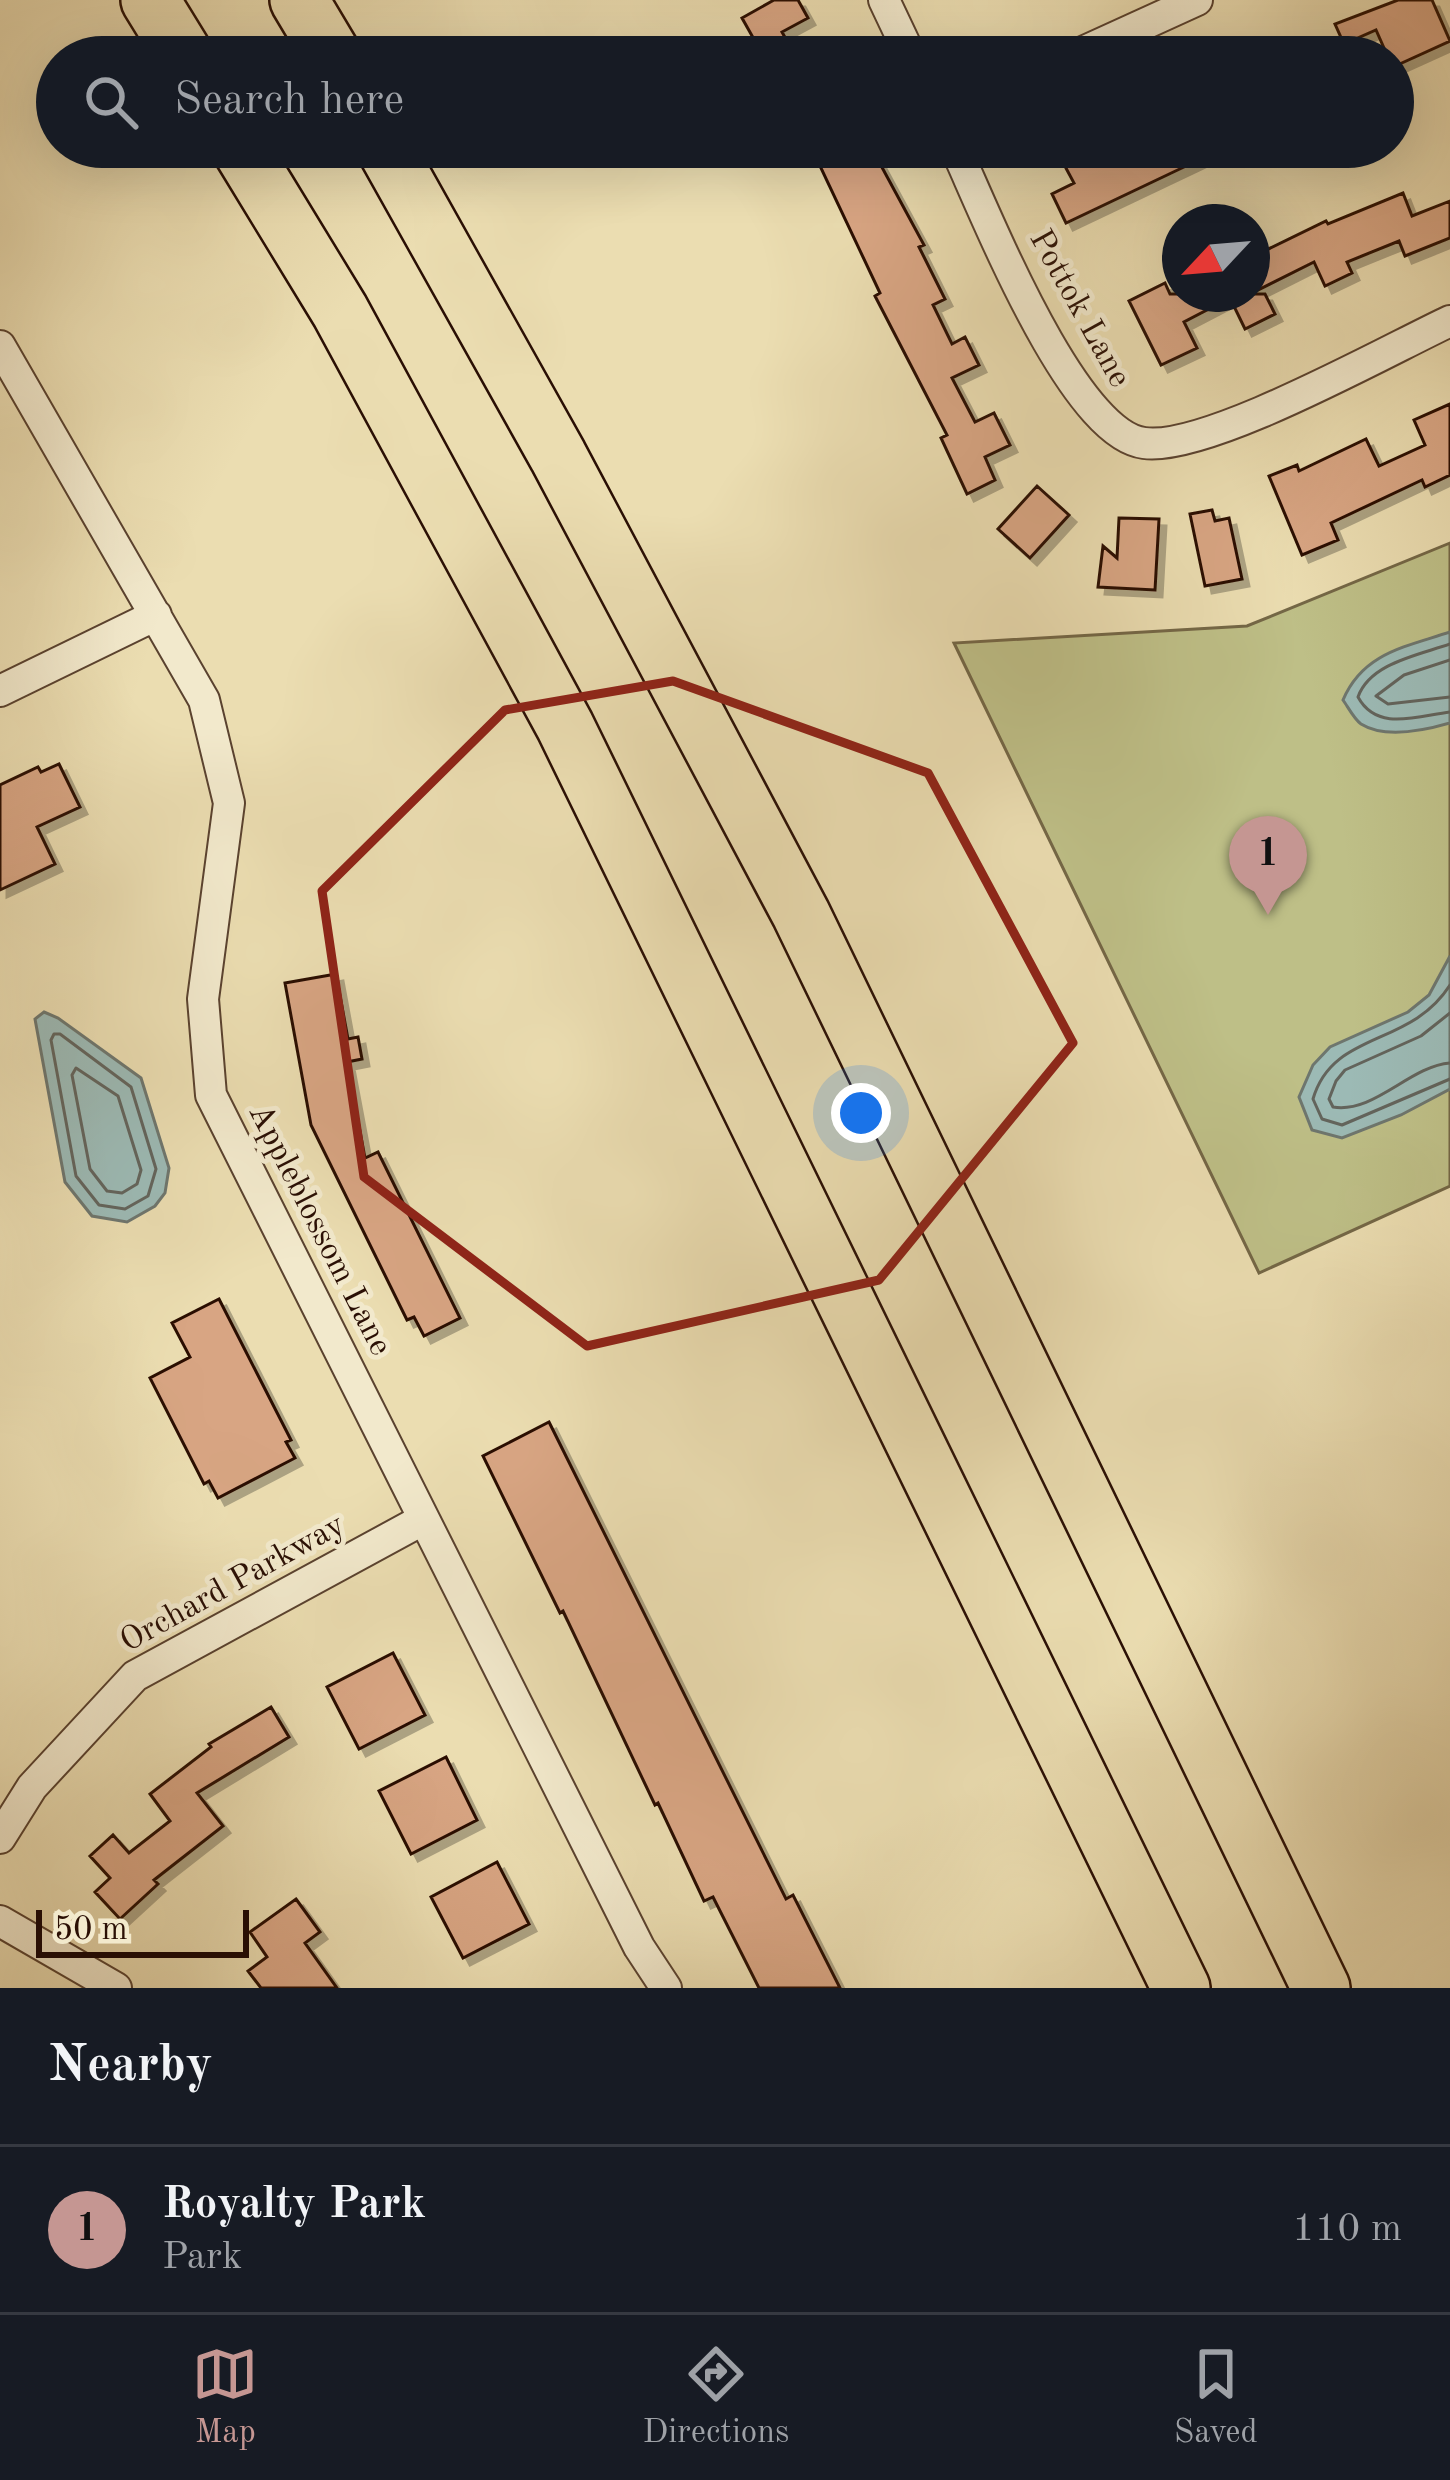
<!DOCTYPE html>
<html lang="en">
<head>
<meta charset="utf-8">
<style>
  :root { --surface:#171b24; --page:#20242c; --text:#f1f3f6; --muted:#9ea1a6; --line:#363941; --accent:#c59692 }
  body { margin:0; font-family:"Old Standard TT",serif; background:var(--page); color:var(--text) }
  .compass { position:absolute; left:1162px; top:204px; width:108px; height:108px; border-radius:50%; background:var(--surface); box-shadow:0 12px 48px #0002; rotate:244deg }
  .scale { position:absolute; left:36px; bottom:30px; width:213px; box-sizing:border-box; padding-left:12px; border:6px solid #2a0f04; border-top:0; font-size:33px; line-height:42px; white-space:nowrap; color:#2a0f04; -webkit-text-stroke:9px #f2e9cc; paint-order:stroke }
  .you { position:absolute; left:861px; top:1113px; width:42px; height:42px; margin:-30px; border:9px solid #fff; border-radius:50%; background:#1a73e8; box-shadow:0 0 0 18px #1a73e833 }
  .badge { display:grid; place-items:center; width:78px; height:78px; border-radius:50%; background:var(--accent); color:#111; font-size:39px; font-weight:700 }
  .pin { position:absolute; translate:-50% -99px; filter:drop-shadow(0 3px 6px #0008) }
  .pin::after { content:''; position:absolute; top:63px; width:42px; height:36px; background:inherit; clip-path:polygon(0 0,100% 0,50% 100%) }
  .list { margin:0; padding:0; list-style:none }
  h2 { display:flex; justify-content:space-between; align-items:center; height:156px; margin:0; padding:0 48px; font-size:51px }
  h2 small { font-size:39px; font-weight:400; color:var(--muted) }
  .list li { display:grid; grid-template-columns:78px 1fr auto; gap:36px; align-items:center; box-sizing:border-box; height:168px; padding:0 48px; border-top:3px solid var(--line) }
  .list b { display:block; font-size:45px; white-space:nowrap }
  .list p { margin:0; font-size:39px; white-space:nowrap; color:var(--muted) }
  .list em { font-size:39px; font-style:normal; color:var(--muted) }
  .icon { flex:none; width:66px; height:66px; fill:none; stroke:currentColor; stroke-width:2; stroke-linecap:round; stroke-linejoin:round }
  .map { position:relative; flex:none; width:1450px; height:1988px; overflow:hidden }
  .search { position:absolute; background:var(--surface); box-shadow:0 12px 48px #0002; left:36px; right:36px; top:36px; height:132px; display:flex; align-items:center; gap:30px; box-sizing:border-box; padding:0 42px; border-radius:66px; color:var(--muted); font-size:45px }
  .sheet { height:324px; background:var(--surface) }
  nav { display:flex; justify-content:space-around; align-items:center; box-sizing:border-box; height:168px; border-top:3px solid var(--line); background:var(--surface); font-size:33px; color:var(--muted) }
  nav a { display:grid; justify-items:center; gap:6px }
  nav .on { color:var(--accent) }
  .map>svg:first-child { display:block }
</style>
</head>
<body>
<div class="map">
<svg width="1450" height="1988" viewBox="0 0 1450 1988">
  <defs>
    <filter id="shadow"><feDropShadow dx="7" dy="7" stdDeviation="0" flood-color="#0004"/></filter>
  </defs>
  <rect width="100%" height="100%" fill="#ebddb1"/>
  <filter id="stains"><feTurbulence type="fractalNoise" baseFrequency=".00167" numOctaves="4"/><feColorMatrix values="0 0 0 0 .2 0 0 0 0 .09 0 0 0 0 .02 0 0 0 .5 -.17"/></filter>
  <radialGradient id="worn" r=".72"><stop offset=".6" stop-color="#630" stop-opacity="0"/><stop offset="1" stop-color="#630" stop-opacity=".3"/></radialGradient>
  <path fill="#bebf87" stroke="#746746" stroke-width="3" d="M 1450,543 L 1450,1186 L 1259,1273 L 954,643 L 1247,626 Z"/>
  <path fill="#9cbab5" stroke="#6e766e" stroke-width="3" d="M 1450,632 L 1450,723 C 1426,730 1385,739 1361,724 C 1354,719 1348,707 1343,700 C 1363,653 1405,647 1450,632 Z
    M 1450,956 L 1450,1089 L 1401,1115 L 1342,1138 L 1312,1130 L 1299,1097 L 1313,1065 L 1330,1047 L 1408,1012 L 1429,995 Z
    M 44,1012 L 58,1018 L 141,1078 L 169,1168 L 165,1193 L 155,1206 L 127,1222 L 92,1216 L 65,1182 L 35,1019 Z"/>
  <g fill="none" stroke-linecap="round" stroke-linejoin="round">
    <path stroke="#63645c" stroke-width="3" d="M 1450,644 C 1419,655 1370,663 1358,697 C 1377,732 1417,716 1450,712
      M 1450,660 L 1404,675 L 1376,696 L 1388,704 L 1450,697
      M 1450,985 C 1410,1048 1333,1030 1313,1099 L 1322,1119 L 1342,1125 L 1450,1079
      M 1450,1013 L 1421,1036 L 1345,1070 L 1336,1081 L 1329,1099 L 1333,1107 C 1374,1114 1410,1066 1450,1063
      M 54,1034 L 60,1034 L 131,1087 L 156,1169 L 148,1196 L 125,1209 L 99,1205 L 76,1176 L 51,1040 Z
      M 76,1068 L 118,1096 L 141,1170 L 137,1184 L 122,1193 L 107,1191 L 90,1169 L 72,1075 Z"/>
  </g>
  <path fill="#d8a583" stroke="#2a0f04" stroke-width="3" filter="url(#shadow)" d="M 774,0 L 798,0 L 808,18 L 782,32 L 791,48 L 774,57 L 764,57 L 742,18 Z
    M 1398,0 L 1432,0 L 1450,41 L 1393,67 L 1393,57 L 1388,57 L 1376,30 L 1344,44 L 1335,24 Z
    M 858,147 L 871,147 L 924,245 L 919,247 L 945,299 L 933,305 L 952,344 L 965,337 L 979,365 L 952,378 L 975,422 L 994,413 L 1010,445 L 985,457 L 995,480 L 967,494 L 941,438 L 947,435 L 875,296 L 880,293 L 820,166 Z
    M 1074,147 L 1226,147 L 1066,223 L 1052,194 L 1074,183 L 1059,155 Z
    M 1403,193 L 1412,216 L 1450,201 L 1450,238 L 1405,256 L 1399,241 L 1347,262 L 1352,273 L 1325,286 L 1314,262 L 1252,293 L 1252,257 L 1326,221 L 1328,224 Z
    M 1165,283 L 1170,294 L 1265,294 L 1275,314 L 1245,329 L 1230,298 L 1184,322 L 1197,348 L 1161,365 L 1129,301 Z
    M 1450,404 L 1450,475 L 1425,487 L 1422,480 L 1331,523 L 1338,540 L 1302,555 L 1269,476 L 1297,465 L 1299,471 L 1366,439 L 1379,466 L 1425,445 L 1414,420 Z
    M 1037,486 L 1069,515 L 1030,558 L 998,529 Z
    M 1212,510 L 1215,521 L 1229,518 L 1242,579 L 1205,586 L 1190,514 Z
    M 1119,518 L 1159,519 L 1155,590 L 1098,587 L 1103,546 L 1117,558 Z
    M 59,764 L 80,807 L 37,827 L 55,864 L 0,890 L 0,785 L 38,767 L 41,772 Z
    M 336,974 L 348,1039 L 358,1037 L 362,1059 L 347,1062 L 365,1158 L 378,1152 L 460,1318 L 424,1336 L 414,1317 L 407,1320 L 311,1125 L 285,983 Z
    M 219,1299 L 291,1440 L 286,1442 L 295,1458 L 218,1498 L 209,1481 L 204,1484 L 150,1378 L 190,1357 L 172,1323 Z
    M 549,1422 L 786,1899 L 793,1895 L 840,1988 L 759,1988 L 713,1897 L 704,1901 L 658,1803 L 655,1805 L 563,1611 L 560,1613 L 483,1456 Z
    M 393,1653 L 425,1715 L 359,1749 L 327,1687 Z
    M 271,1707 L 289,1737 L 197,1793 L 223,1826 L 154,1880 L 158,1884 L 120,1919 L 95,1892 L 110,1878 L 90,1856 L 113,1835 L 129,1853 L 170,1821 L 150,1794 L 211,1747 L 209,1744 Z
    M 446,1757 L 477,1820 L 411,1854 L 379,1791 Z
    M 497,1862 L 529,1924 L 463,1958 L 431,1897 Z
    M 296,1899 L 320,1932 L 305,1943 L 337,1988 L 261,1988 L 248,1971 L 267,1957 L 250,1932 Z"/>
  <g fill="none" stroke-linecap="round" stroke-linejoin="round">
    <defs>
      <path id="minor" d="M 884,0 L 911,57
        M 1072,57 L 1197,0
        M 955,147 C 985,212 1072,434 1144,443 C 1206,452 1386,351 1450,321
        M 0,346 L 204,700 L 229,803 L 203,999 L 211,1095 L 639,1947 L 666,1988
        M 0,691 L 156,615
        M 0,1838 L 32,1787 L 135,1676 L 424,1519
        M 0,1921 L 116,1988"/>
      <path id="motorway" d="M 150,0 L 185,57
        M 299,0 L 333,57
        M 240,147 L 340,311 L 565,726 L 1181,1988
        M 385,147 L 558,456 L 801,914 L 1321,1988"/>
    </defs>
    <use href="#minor" stroke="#5a422f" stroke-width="34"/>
    <use href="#motorway" stroke="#2a0f04" stroke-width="62"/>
    <use href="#minor" stroke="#f2e9cc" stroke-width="30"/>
    <use href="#motorway" stroke="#ebddb1" stroke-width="57"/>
  </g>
  <path fill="none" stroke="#8f2418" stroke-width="9" stroke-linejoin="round" d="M 673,681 L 928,773 L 1073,1043 L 879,1280 L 587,1346 L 364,1177 L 322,891 L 505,710 Z"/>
  <g text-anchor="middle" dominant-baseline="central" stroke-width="10" stroke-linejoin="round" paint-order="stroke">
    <g font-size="33" fill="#2a0f04" stroke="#f2e9cc">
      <text transform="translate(1079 309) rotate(61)">Pottok Lane</text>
      <text transform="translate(319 1230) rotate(63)">Appleblossom Lane</text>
      <text transform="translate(233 1584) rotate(-29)">Orchard Parkway</text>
    </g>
  </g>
  <rect width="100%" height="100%" filter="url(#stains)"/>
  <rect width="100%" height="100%" fill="url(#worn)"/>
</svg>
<svg class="compass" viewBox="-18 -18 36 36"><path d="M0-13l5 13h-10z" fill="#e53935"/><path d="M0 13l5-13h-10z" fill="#9ea1a6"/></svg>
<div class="scale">50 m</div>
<div class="you"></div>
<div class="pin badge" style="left:1268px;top:915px">1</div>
<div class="search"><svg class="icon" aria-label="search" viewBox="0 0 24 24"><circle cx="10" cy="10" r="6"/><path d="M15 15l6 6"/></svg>Search here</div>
</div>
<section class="sheet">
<h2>Nearby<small></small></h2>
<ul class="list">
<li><span class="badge">1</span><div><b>Royalty Park</b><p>Park</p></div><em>110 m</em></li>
</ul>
</section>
<nav>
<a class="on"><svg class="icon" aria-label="map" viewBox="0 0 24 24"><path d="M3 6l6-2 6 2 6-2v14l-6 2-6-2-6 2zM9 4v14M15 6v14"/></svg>Map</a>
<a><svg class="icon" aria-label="directions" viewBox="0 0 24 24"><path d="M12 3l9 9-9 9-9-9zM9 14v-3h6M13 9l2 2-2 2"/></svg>Directions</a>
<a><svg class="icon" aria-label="saved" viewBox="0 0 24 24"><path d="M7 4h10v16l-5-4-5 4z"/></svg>Saved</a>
</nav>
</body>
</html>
